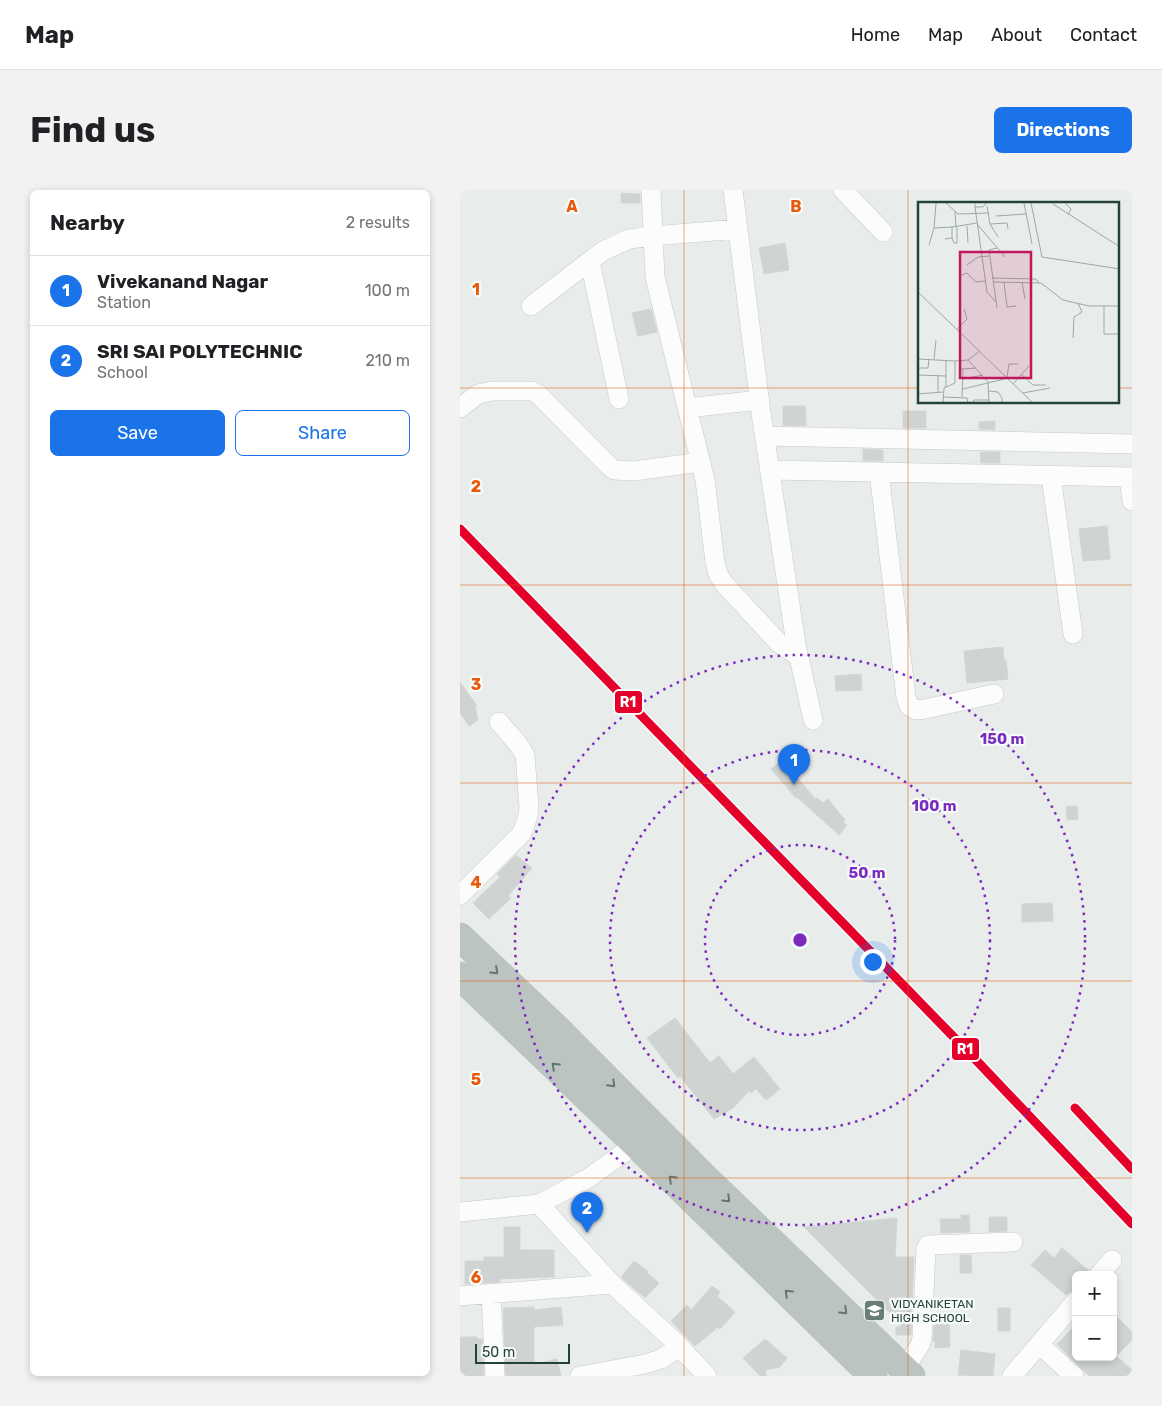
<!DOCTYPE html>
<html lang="en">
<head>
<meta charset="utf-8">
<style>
  :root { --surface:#fff; --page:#f2f2f2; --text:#202124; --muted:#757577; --line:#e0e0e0; --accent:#1a73e8 }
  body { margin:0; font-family:Rubik,sans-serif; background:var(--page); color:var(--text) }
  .controls { position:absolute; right:15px; bottom:15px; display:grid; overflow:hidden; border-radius:8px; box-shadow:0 2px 8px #0003 }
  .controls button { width:45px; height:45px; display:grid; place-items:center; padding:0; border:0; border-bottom:1px solid var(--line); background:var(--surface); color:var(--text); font:25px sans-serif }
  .scale { position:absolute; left:15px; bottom:12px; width:95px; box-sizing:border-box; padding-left:5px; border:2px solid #24423a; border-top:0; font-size:14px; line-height:18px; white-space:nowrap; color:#24423a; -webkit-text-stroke:4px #f7fbf9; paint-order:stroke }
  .you { position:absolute; left:412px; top:771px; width:18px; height:18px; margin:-12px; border:4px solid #fff; border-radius:50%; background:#1a73e8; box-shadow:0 0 0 8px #1a73e833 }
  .badge { display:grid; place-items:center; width:32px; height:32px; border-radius:50%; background:var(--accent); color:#fff; font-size:16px; font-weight:700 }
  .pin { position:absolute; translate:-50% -41px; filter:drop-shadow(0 1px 2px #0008) }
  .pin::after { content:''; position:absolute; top:26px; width:18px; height:15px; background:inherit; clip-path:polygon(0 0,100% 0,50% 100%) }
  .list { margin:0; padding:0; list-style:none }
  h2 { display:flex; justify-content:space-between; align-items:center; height:65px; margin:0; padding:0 20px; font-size:21px }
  h2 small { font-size:16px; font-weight:400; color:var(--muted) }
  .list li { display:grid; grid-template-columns:32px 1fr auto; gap:15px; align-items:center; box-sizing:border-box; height:70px; padding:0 20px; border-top:1px solid var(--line) }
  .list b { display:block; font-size:19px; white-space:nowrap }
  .list p { margin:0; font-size:16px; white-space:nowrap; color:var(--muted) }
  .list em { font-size:16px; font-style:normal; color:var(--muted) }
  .actions { display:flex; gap:10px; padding:15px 20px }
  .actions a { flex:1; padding:11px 0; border:1px solid var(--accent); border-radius:8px; text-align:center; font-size:18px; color:var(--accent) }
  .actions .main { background:var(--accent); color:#fff }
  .map { position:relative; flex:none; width:672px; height:1186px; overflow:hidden; border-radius:8px }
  header { display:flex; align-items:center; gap:30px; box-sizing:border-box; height:70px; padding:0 25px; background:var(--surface); border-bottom:1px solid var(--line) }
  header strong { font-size:24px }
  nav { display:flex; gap:28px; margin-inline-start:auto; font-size:18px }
  .intro { display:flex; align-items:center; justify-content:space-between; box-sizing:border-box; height:120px; padding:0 30px }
  h1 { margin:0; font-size:35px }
  .button { padding:12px 22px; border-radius:8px; background:var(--accent); color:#fff; font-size:18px; font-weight:700 }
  main { display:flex; gap:30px; padding:0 30px }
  aside { flex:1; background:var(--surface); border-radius:8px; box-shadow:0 2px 8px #0003 }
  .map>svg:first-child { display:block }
</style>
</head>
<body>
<header>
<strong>Map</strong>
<nav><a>Home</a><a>Map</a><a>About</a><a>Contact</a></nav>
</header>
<div class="intro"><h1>Find us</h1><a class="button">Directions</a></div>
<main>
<aside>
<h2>Nearby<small>2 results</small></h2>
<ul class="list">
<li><span class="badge">1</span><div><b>Vivekanand Nagar</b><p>Station</p></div><em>100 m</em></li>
<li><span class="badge">2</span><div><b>SRI SAI POLYTECHNIC</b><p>School</p></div><em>210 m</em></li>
</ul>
<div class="actions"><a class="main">Save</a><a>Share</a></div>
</aside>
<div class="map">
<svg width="672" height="1186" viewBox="0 0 672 1186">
  <rect width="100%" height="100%" fill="#e8edeb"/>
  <path fill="#cfd4d2" stroke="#d1d6d4" d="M 161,3 L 180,4 L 180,13 L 161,13 Z
    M 325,53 L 329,80 L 304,84 L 299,58 Z
    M 191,119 L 197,142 L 178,146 L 172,123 Z
    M 323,216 L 345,216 L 346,236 L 323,235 Z
    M 443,221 L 466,221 L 466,238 L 443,238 Z
    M 535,231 L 535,240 L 519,239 L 519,232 Z
    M 403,259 L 423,260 L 423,271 L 403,271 Z
    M 520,262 L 540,262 L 540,273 L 521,273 Z
    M 647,336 L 650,369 L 623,371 L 619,339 Z
    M 543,457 L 544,471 L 546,471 L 548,489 L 507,493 L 504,461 Z
    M 401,484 L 402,500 L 376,501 L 375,486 Z
    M 0,492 L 17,516 L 15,517 L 18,530 L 9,536 L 0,523 Z
    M 323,570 L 356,610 L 357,608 L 363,613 L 368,609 L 385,630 L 383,632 L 387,635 L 379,645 L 337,607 L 336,608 L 311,579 Z
    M 617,616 L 618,629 L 607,630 L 606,617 Z
    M 56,665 L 72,678 L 48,706 L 51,708 L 29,729 L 13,713 L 40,687 L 37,684 Z
    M 592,713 L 593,731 L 562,732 L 562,714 Z
    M 215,828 L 250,873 L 259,866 L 273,884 L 294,867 L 320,899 L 306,910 L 296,899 L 291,903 L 289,901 L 273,918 L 254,929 L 220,886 L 218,888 L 187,848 Z
    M 501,1025 L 509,1025 L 510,1042 L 481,1043 L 480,1029 L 501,1029 Z
    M 529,1027 L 547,1027 L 547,1041 L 529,1042 Z
    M 437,1028 L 435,1067 L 454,1067 L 451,1145 L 436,1145 L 436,1137 L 440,1137 L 440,1133 L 344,1037 Z
    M 44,1037 L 60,1037 L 60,1060 L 94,1060 L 94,1087 L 40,1089 L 40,1092 L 5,1094 L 5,1071 L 24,1071 L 24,1067 L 44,1067 Z
    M 602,1058 L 629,1081 L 628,1085 L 616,1085 L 616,1100 L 612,1101 L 606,1105 L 571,1075 L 585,1060 L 594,1068 Z
    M 500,1065 L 511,1065 L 512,1083 L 500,1083 Z
    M 174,1071 L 188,1081 L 187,1083 L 199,1093 L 185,1108 L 161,1087 Z
    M 252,1096 L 260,1102 L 257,1106 L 275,1122 L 260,1139 L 258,1137 L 235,1156 L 211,1131 L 227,1115 L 231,1120 Z
    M 74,1117 L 74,1120 L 101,1117 L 103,1135 L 74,1137 L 74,1174 L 97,1169 L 101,1186 L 46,1186 L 43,1118 Z
    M 538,1118 L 550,1118 L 550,1141 L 538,1141 Z
    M 653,1123 L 672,1142 L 672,1150 L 655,1167 L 657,1167 L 672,1180 L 672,1186 L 629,1186 L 597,1154 L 616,1135 L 616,1167 L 653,1167 Z
    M 489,1134 L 490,1157 L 475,1158 L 475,1151 L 473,1151 L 474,1135 Z
    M 0,1147 L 17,1147 L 17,1149 L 22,1149 L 24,1186 L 0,1186 Z
    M 305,1149 L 327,1168 L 320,1177 L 305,1180 L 306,1186 L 300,1186 L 283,1168 Z
    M 501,1160 L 535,1164 L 533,1186 L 498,1185 Z"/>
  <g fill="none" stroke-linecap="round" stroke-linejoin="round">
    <defs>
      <path id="minor" d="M 191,0 L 195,87 L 245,290 L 255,372 L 258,384 L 265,395 L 319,453 L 339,467
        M 273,0 L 301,223 L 336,454 L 353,530
        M 383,0 L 423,42
        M 130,71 L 159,209
        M 71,116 L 143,61 L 169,49 L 193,46 L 278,39
        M 0,218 L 18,204 L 32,201 L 72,201 L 78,204 L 148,275 L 154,280 L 174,281 L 241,272
        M 227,218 L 300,210
        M 305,246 L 672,254
        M 310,280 L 672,287
        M 419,282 L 446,507 L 449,516 L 456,520 L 465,519 L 534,504
        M 591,286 L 613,444
        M 669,287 L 672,311
        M 0,705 L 62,643 L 68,626 L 69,617 L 65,565 L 58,554 L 39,532
        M 79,1014 L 152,1094 L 214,1151 L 247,1186
        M 0,1022 L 79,1014 L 127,989 L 176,954 L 183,945
        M 639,1085 L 652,1070
        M 31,1104 L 35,1186
        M 0,1106 L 152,1094
        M 579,1154 L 614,1186
        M 444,1180 L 460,1155 L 462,1148 L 466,1059 L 468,1055 L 553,1052
        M 120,1186 L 185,1174 L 201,1169 L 219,1157
        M 552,1186 L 616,1111"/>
      <path id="highway" d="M 0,747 L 96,838 L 245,988 L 451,1186
        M 0,786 L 176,954 L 413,1186"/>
    </defs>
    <use href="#minor" stroke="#c5cac8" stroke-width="20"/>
    <use href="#highway" stroke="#c3ccc9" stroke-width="29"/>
    <use href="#minor" stroke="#fcfcfc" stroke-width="19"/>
    <use href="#highway" stroke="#bcc4c2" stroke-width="28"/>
    <path stroke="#c9cdcc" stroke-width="4" stroke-dasharray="10 5" stroke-linecap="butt" d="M 615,918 L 672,979"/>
    <defs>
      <path id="rail-1" d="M 0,339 L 515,869 L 672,1034
        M 615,918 L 672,979"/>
    </defs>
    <use href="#rail-1" stroke="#f7fbf9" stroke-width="12"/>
    <use href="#rail-1" stroke="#e4002b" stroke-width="9"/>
  </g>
  <defs><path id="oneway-chevron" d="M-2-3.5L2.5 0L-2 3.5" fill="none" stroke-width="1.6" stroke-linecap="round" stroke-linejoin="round" transform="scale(1.25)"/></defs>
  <g stroke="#617670">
    <use href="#oneway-chevron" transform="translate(35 781) rotate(43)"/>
    <use href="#oneway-chevron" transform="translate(95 876) rotate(-136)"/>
    <use href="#oneway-chevron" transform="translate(152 894) rotate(45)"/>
    <use href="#oneway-chevron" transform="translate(212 989) rotate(-136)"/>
    <use href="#oneway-chevron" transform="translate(267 1009) rotate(44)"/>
    <use href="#oneway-chevron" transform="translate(328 1103) rotate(-136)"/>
    <use href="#oneway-chevron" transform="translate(384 1121) rotate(44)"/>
  </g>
  <path fill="none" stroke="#e8590c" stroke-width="1" stroke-opacity="0.55" d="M 224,0 L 224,1186M 448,0 L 448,1186M 0,198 L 460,198M 658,198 L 672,198M 0,395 L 672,395M 0,593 L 672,593M 0,791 L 672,791M 0,988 L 672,988"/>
  <g fill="none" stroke="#7b2cbf" stroke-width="2.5" stroke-dasharray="2.5 5">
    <circle cx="340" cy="750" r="95"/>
    <circle cx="340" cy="750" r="190"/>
    <circle cx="340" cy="750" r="285"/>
  </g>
  <defs>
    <symbol id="school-square" viewBox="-11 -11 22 22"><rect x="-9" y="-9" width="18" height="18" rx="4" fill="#697e78" stroke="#f7fbf9"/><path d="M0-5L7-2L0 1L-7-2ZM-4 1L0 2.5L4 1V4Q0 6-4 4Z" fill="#fff"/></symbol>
  </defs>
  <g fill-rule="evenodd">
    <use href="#school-square" x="402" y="1108" width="25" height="25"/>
  </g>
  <g text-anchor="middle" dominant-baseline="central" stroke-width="4.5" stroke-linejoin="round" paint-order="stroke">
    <g font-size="12" fill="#24423a" stroke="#f7fbf9" text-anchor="start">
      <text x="431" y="1114">VIDYANIKETAN<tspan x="431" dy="14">HIGH SCHOOL</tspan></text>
    </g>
  </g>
  <g transform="translate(458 12)">
    <rect width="201" height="201" fill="#e8edeb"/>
    <path fill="none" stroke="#9aa9a4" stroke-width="1" d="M 18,1 L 16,26 L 34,25M 28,1 L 40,12 L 71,11M 57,1 L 57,5 L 65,5 L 68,1M 106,1 L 114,42M 113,1 L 124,55 L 202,67M 147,1 L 153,7 L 150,13M 135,2 L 202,45M 69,4 L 72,22 L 89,21 L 90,27M 57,5 L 69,90 L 78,100M 37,9 L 38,25M 78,14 L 108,12M 59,22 L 87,55M 72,22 L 80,35M 49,24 L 50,41M 34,36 L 36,41 L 39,41 L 39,25M 27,37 L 34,36 L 34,25 L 59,21M 11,43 L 16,26M 79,46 L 71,48 L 79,106M 49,63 L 60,55 L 71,54M 41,74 L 49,71 L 58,80 L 67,79M 74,76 L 118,77 L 121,81M 75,80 L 123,81 L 145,98 L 171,104 L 202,104M 86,80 L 89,105 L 98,104M 104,80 L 107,97M 0,90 L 115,201M 186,104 L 186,132 L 202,132M 39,127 L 49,117 L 46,107M 155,136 L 156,115 L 164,110 L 160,101M 0,157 L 37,159M 16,157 L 18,138M 50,158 L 70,180 L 71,201M 0,166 L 10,166 L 11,157M 43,167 L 58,166M 103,172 L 115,183 L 128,183M 0,173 L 28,174M 20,174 L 20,190M 89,175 L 91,162 L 100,162M 45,177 L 65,173M 95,182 L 111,164M 28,185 L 28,159M 45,187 L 86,177M 71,189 L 80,190 L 84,196 L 84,201M 105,191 L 132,186M 0,192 L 25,190M 25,195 L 49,196 L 50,201M 44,195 L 45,167M 25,201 L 26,186 L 37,181 L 37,159 L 50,158 L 62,149M 55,201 L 56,198 L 71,198"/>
    <path fill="#c2185b" fill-opacity="0.15" stroke="#c2185b" stroke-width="2.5" d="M 42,50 L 113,50 L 113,176 L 42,176 Z"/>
    <rect width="201" height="201" fill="none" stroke="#24423a" stroke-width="2.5"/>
  </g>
  <g font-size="16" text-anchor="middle" font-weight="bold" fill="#e8590c" stroke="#f7fbf9" stroke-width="4.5" stroke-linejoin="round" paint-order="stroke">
    <text x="112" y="22">A</text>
    <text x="336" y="22">B</text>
    <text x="16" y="105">1</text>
    <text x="16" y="302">2</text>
    <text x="16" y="500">3</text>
    <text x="16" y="698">4</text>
    <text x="16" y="895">5</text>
    <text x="16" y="1093">6</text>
  </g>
  <circle cx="340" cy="750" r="8" fill="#7b2cbf" stroke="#f7fbf9" stroke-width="2.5"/>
  <g font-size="15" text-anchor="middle" font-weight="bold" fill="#7b2cbf" stroke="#f7fbf9" stroke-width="4.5" stroke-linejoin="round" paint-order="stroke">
    <text x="542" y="554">150 m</text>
    <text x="474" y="621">100 m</text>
    <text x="407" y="688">50 m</text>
  </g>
  <g stroke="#f7fbf9" stroke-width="2">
    <rect x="154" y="500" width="29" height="24" rx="5" fill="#e4002b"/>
    <rect x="491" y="847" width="29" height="24" rx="5" fill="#e4002b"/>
  </g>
  <g font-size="14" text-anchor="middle" font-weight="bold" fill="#fff">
    <text x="168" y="517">R1</text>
    <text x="505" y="864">R1</text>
  </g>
</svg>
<div class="controls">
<button>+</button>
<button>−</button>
</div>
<div class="scale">50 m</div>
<div class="you"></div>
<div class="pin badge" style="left:334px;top:595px">1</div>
<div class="pin badge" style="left:127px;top:1043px">2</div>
</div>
</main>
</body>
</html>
